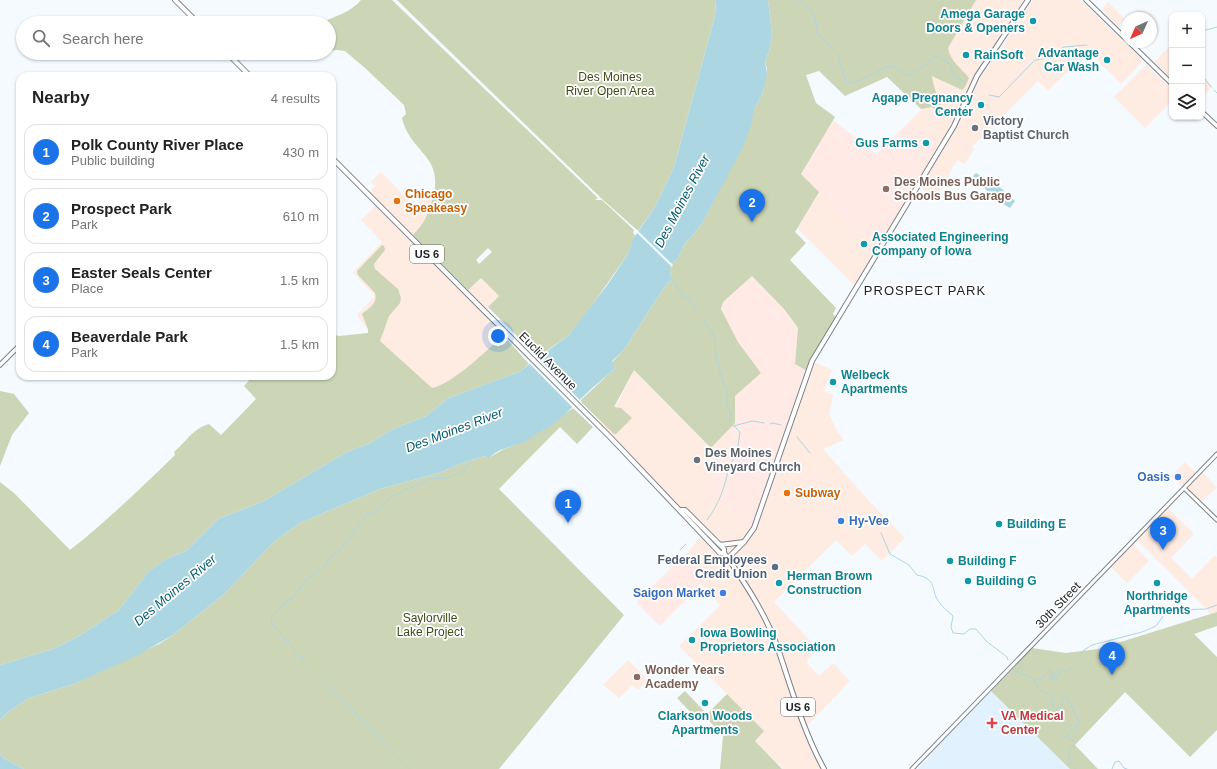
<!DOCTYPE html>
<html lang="en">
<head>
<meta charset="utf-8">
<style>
  :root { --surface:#fff; --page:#f2f2f2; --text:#222; --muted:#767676; --line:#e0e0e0; --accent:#1a73e8 }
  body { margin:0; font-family:Helvetica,sans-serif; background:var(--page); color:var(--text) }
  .controls { position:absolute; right:12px; top:12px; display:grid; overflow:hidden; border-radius:8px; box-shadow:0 1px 3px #0004 }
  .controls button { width:36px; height:36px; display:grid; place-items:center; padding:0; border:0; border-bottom:1px solid var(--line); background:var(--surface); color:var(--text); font:20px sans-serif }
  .compass { position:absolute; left:1121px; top:12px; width:36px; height:36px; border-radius:50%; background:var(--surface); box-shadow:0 1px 3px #0004; rotate:225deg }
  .you { position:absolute; left:498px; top:336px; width:14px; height:14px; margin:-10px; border:3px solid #fff; border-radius:50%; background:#1a73e8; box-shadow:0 0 0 6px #1a73e833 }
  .badge { display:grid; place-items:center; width:26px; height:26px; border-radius:50%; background:var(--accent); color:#fff; font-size:13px; font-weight:700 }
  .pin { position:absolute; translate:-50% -33px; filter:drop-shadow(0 1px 2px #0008) }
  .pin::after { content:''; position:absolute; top:21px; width:14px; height:12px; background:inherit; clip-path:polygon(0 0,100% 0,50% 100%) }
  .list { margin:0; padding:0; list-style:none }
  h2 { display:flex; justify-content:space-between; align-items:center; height:52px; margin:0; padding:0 16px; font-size:17px }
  h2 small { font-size:13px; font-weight:400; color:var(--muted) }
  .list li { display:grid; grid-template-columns:26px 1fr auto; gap:12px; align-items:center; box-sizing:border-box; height:56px; margin:0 8px 8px; padding:0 8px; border:1px solid var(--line); border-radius:12px }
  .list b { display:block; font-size:15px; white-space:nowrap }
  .list p { margin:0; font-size:13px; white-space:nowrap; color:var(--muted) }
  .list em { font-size:13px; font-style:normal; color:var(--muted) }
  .icon { flex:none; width:22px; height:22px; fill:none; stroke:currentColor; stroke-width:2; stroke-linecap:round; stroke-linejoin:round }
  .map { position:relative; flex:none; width:1217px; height:769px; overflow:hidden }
  .search { position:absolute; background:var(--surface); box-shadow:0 1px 3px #0004; left:16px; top:16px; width:320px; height:44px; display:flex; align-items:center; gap:10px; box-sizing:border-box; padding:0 14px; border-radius:22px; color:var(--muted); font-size:15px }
  .panel { position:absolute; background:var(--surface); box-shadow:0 1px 3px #0004; left:16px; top:72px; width:320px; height:308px; border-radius:12px }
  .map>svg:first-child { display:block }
</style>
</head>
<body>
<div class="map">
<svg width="1217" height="769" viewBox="0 0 1217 769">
  <rect width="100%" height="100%" fill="#f5faff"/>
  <path fill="#feebe2" d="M 976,0 L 1024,0 L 1014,15 L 1017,17 L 973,83 L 975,86 L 1033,0 L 1080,0 L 1142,59 L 1142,62 L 1121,84 L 1088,51 L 1048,91 L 1038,81 L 972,147 L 974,149 L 965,164 L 957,160 L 936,198 L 918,186 L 908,123 L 929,102 L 924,97 L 936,67 Z
    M 1108,2 L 1125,19 L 1118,26 L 1102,10 Z
    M 1171,45 L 1172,46 L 1172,79 L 1154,62 Z
    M 1146,65 L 1172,89 L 1172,101 L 1145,128 L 1114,97 Z
    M 1202,76 L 1213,86 L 1202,97 Z
    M 381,172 L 415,207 L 427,195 L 440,208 L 411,237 L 466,292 L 481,278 L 499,296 L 485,311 L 505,332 L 440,399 L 401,360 L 370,333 L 357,315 L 374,297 L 373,294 L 353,272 L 382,242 L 361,220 L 378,203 L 368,194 L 375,186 L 371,182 Z
    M 819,192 L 859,233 L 862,230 L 880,248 L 856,287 L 797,228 Z
    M 812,361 L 832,370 L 824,391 L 833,395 L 829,414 L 837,431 L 844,440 L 823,449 L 870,502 L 905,538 L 882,561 L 865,544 L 852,556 L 836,540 L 774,602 L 818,649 L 806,662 L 819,676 L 833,663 L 850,681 L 805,728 L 824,769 L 783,769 L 755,741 L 764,731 L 679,646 L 720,605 L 701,585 L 709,576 L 687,553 L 703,534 L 597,424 L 617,404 L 634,370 L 711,448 L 735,423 L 724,461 L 712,492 Z
    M 1185,462 L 1197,474 L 1201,471 L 1217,487 L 1200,503 L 1171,476 Z
    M 1166,506 L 1194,534 L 1171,558 L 1192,579 L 1215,555 L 1217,557 L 1217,612 L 1211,614 L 1137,540 L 1133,544 L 1149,561 L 1127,583 L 1109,565 Z
    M 628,660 L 648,680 L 638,690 L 632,685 L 619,698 L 603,685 Z"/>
  <path fill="#ffeae5" d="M 833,120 L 876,154 L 908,123 L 943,144 L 880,248 L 862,230 L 859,233 L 801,174 Z
    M 752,276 L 784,309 L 798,329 L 795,364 L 807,371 L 752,532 L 712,492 L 724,461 L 735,423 L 734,396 L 761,373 L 738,342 L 721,309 L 723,302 Z
    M 687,553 L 709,576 L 660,626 L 636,602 Z"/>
  <path fill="#e2f1fe" d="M 991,691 L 1070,769 L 918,769 L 931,756 L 930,754 Z"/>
  <path fill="#ccd5b5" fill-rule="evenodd" d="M 361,0 L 392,0 L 598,198 L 595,200 L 602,200 L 634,230 L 633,233 L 635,235 L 628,254 L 583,318 L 569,335 L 538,357 L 488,307 L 499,296 L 481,278 L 468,290 L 413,235 C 425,222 427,217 432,200 C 446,155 410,154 402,118 L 406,114 L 404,105 L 365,68 L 345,51 L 337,50 L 329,51 L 329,23 L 321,23 C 335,16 350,13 361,0 ZM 488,248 L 492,252 L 479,264 L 476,260 Z
    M 397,0 L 716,0 L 715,16 L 674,167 L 655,207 L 638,231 L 601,198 Z
    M 768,0 L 976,0 L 948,48 C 950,61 961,68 969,78 L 965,87 L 962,90 L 932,76 C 933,88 940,99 942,112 L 940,114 L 932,107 L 921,109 L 887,77 L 845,96 L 819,71 L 806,75 L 816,103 L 835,117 L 801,174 L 819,192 L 795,232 L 806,243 L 790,260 L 836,308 L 833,314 L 837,318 L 807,371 L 795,364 L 798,328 L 784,309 L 752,276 L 723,302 L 721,309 L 738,342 L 761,373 L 735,396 L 735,423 L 711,448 L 634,370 L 614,407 L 621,408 L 632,418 L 616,434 L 614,434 L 580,401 L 615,368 L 612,362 L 623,351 L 667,283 L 671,281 L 670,265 L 679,257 L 683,246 L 701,225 L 734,162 L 755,108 L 763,92 L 767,69 L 765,61 L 769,52 L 772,34 Z
    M 382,245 L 384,246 L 385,250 L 374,264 L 375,269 L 398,289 L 401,298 L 400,303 L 389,316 L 380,341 L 432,388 C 452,384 488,350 503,335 L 529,364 L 519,372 L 449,398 L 426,416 L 391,430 L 370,443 L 345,453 L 264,501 L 218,519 L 186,551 L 168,558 L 149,571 L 119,610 L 79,636 L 53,649 L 0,665 L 0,482 L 14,493 L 70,550 C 107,521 141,488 175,455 L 174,452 C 187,441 192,429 209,424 L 221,435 L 256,399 L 244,386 L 253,376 L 332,376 L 332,334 L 339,336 L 368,333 L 368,329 L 362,314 C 369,308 378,304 375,293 L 358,275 L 357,271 Z
    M 0,391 L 14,394 L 29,413 L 12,435 L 0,466 Z
    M 573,408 L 593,427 L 577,444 L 560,427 L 499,489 L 624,615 L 499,769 L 24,769 L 3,758 L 0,754 L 0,720 L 8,712 L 29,698 L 74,684 L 159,644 L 173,635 L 223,595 L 276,540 L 300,523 L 380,489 L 439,473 L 465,462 L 485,456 L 490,457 L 504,449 L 523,442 L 538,431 L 543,430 Z
    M 1217,612 L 1217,626 L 1194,634 L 1217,657 L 1217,730 L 1190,757 L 1125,692 L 1075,745 L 1098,769 L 1070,769 L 991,691 L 1032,648 L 1066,653 L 1098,649 Z
    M 685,691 L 707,714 L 727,694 L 764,731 L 755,741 L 782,769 L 720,769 L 723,736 L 704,715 L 698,720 L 677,698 Z"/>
  <path fill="#add6e3" d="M 716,0 L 768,0 L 772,34 L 769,52 L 765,61 L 767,74 L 763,92 L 755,108 L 750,128 L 743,147 L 701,225 L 683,246 L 679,257 L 670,265 L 671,281 L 667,283 L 623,351 L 612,361 L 615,368 C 606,377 596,384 587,393 C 576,403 556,425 543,430 C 535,434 529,440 522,443 C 510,447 497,449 489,458 L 485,456 L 465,462 L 439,473 L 380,489 L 300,523 L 276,540 L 223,595 L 173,635 L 138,655 L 74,684 L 29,698 L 8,712 L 0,720 L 0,665 L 53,649 L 79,636 L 119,610 L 149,571 L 168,558 L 186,551 L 218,519 L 264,501 L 345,453 L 370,443 L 391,430 L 426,416 L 449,398 L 519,372 L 569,335 L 608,284 L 628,254 L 633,239 L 655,207 L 674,167 L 715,16 Z
    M 976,173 L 1001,188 L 1015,201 L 1010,208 L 995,199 L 973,176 Z
    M 0,754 L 3,758 L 24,769 L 0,769 Z"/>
  <path fill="#f5faff" d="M 636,229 L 673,265 L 672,267 L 635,231 Z
    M 536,356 L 582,402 L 574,409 L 528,362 Z"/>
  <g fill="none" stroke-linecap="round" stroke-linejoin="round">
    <path stroke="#add6e3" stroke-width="1" d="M 798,0 L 811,10 L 816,22 L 818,34 L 838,55 L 845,80 L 854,83 L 885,68 L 892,66 L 906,75 L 912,75 L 936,56 L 949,63 L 953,75 L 965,82
      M 1202,31 L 1217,27
      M 1170,43 L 1172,45
      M 1202,75 L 1211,87
      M 1214,90 L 1217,93
      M 989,95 L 999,97 L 1035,60 L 1042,59 L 1064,47 L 1087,45
      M 670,277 C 675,282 677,288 681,293 C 686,299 693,302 696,310
      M 701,318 L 711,331 L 715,340 L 716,357 L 723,382 L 727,390 L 727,406 L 731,414 L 729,422 L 733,426 L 753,421 L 764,423
      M 770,424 L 773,423 L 781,425
      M 797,437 L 810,453
      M 707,520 C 720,503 725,486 729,466 C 730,462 734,460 735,456 C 738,448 739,440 740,432 L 734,426
      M 881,533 L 890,554 L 909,565 L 917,575 C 938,579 930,590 939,602 C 943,608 948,611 953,616 L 951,627 L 953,633 L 964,634 L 970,629 L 976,629 L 986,641 L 1007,657 L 1008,660
      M 680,550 L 686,544
      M 1079,658 L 1084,650 L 1092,645 L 1142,632 L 1156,626 L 1164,615 L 1175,610 L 1206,609 L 1217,605
      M 1019,666 L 1020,667 L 1016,672 L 1033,678 C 1036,692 1048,691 1054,700 L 1052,704 L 1056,710 L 1062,706 L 1062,698 L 1064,695 L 1067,696 L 1079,723 C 1076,730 1068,730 1066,737 L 1074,741 L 1074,746 C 1066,754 1067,763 1076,769
      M 1034,681 L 1043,678 L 1050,669 L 1053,673 L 1052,679 L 1056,679 L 1059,675 L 1059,672 L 1062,670 L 1068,672 L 1072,667
      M 410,769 L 308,665 L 272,624 L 271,617 L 285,602 L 293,598 L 305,581 L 325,566 L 331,556 L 340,550 L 366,515 L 376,511 L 391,497 L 429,479 L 447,478 L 460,473 L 465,469 L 471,460
      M 1112,769 L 1115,762 L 1119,761 L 1124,768 L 1127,769"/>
    <defs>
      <path id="tertiary" d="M 1184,488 L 1217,520
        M 912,769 L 1217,454"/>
      <path id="secondary" d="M 1086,0 L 1127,40
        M 1129,42 L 1172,84
        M 1202,112 L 1217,126
        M 0,365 L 20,345"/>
      <path id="primary" d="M 175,0 L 198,23
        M 227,53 L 250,76
        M 332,158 L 610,437 L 720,553 L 724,553 L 728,558 C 746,585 764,612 776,643 C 791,686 802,729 824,769
        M 681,510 L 685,510 L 724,549 L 724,553
        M 720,545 L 744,542
        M 728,558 L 744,542 L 754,528 L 812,361 L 954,126 L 977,76 L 1028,0"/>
    </defs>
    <use href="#tertiary" stroke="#7b8289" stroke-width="5"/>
    <use href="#secondary" stroke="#7b8289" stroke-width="5.5"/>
    <use href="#primary" stroke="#7b8289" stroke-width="6"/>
    <use href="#tertiary" stroke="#fff" stroke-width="3"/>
    <use href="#secondary" stroke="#fff" stroke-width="3.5"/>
    <use href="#primary" stroke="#fff" stroke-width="4"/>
  </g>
  <g fill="#0f9aa8" stroke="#fff" stroke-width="1.5">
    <circle cx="1033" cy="21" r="4"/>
    <circle cx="966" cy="55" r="4"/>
    <circle cx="1107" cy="60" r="4"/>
    <circle cx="981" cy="105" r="4"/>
    <circle cx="926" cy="143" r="4"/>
    <circle cx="864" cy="244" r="4"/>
    <circle cx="833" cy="382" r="4"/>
    <circle cx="999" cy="524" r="4"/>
    <circle cx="950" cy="561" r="4"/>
    <circle cx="968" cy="581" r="4"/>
    <circle cx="779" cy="583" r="4"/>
    <circle cx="1157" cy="583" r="4"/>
    <circle cx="692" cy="640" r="4"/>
    <circle cx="705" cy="703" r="4"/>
  </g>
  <g fill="#6b7280" stroke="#fff" stroke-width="1.5">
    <circle cx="975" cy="128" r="4"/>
    <circle cx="697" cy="460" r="4"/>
  </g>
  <g fill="#8d6e63" stroke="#fff" stroke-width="1.5">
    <circle cx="886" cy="189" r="4"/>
    <circle cx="637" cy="677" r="4"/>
  </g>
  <g fill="#e8710a" stroke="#fff" stroke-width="1.5">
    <circle cx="397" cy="201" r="4"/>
    <circle cx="787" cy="493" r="4"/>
  </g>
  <g fill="#3f7fe0" stroke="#fff" stroke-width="1.5">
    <circle cx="1178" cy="477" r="4"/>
    <circle cx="841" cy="521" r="4"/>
    <circle cx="723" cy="593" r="4"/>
  </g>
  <circle fill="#5c6f8a" stroke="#fff" stroke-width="1.5" cx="775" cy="567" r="4"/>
  <path fill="#e0444e" stroke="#fff" stroke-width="1.5" d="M990 717h4v4h4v4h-4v4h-4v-4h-4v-4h4z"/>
  <g text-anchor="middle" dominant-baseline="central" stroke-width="3.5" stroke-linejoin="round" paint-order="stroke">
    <g fill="#fff" stroke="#646668" stroke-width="1">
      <rect x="410" y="245" width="34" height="18" rx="3"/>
      <rect x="781" y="698" width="34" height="18" rx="3"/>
    </g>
    <g font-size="11" font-weight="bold" fill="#222528">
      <text x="427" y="254">US 6</text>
      <text x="798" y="707">US 6</text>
    </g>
    <g font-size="12" font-weight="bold" fill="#0d838f" stroke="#fff" text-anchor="start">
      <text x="1025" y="14" text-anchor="end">Amega Garage<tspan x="1025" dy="14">Doors &amp; Openers</tspan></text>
      <text x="1099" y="53" text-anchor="end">Advantage<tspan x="1099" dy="14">Car Wash</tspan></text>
      <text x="974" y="55">RainSoft</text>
      <text x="973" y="98" text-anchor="end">Agape Pregnancy<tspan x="973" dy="14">Center</tspan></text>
      <text x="918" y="143" text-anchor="end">Gus Farms</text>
      <text x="872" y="237">Associated Engineering<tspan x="872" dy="14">Company of Iowa</tspan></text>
      <text x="841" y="375">Welbeck<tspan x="841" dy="14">Apartments</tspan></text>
      <text x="1007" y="524">Building E</text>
      <text x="958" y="561">Building F</text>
      <text x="787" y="576">Herman Brown<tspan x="787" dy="14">Construction</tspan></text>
      <text x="976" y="581">Building G</text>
      <text x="1157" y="596" text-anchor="middle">Northridge<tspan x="1157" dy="14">Apartments</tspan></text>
      <text x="700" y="633">Iowa Bowling<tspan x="700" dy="14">Proprietors Association</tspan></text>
      <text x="705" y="716" text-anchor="middle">Clarkson Woods<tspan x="705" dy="14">Apartments</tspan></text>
    </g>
    <g font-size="12" fill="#414c17" stroke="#fff">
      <text x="610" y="77">Des Moines<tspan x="610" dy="14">River Open Area</tspan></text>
      <text x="430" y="618">Saylorville<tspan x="430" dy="14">Lake Project</tspan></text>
    </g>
    <g font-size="12" font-weight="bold" fill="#5b616d" stroke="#fff" text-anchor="start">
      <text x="983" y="121">Victory<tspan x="983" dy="14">Baptist Church</tspan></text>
      <text x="705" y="453">Des Moines<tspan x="705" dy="14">Vineyard Church</tspan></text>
    </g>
    <g font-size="12" font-weight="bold" fill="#785e54" stroke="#fff" text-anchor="start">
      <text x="894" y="182">Des Moines Public<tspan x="894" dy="14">Schools Bus Garage</tspan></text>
      <text x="645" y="670">Wonder Years<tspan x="645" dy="14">Academy</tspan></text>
    </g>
    <g font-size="12" font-weight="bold" fill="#c56008" stroke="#fff" text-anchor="start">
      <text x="405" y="194">Chicago<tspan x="405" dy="14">Speakeasy</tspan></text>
      <text x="795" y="493">Subway</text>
    </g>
    <g font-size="12" fill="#222528" stroke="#fff">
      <text transform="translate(548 361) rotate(45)">Euclid Avenue</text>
      <text transform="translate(1058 605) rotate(-46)">30th Street</text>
    </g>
    <g font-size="12" font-weight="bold" fill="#366cbe" stroke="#fff" text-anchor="end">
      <text x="1170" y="477">Oasis</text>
      <text x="849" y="521" text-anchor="start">Hy-Vee</text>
      <text x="715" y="593">Saigon Market</text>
    </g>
    <g font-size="12" font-weight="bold" fill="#4e5e75" stroke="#fff" text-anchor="end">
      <text x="767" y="560">Federal Employees<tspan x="767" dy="14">Credit Union</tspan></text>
    </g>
    <g font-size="12" font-weight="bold" fill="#be3a42" stroke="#fff" text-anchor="start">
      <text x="1001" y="716">VA Medical<tspan x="1001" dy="14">Center</tspan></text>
    </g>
    <g font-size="13" font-style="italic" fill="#055a6d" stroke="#fff">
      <text transform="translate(682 201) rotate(-62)">Des Moines River</text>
      <text transform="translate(454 430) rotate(-21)">Des Moines River</text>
      <text transform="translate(175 590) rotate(-40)">Des Moines River</text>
    </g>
    <g font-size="13" letter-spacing="1" fill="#222528" stroke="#fff">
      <text x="925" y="290">PROSPECT PARK</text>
    </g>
  </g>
</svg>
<div class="controls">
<button>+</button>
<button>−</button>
<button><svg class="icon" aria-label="layers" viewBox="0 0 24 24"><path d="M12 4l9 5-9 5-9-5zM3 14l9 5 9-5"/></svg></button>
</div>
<svg class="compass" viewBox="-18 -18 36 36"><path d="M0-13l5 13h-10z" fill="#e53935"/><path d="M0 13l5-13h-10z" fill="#767676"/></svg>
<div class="you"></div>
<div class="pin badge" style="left:568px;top:523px">1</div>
<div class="pin badge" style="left:752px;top:222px">2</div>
<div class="pin badge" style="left:1163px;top:550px">3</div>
<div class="pin badge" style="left:1112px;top:675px">4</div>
<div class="search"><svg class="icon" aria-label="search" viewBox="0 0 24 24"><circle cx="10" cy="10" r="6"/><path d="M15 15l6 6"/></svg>Search here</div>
<section class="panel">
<h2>Nearby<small>4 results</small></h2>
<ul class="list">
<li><span class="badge">1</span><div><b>Polk County River Place</b><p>Public building</p></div><em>430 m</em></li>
<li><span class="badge">2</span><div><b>Prospect Park</b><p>Park</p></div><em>610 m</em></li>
<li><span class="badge">3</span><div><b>Easter Seals Center</b><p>Place</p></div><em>1.5 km</em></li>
<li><span class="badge">4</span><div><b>Beaverdale Park</b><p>Park</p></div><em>1.5 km</em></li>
</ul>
</section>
</div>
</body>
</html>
